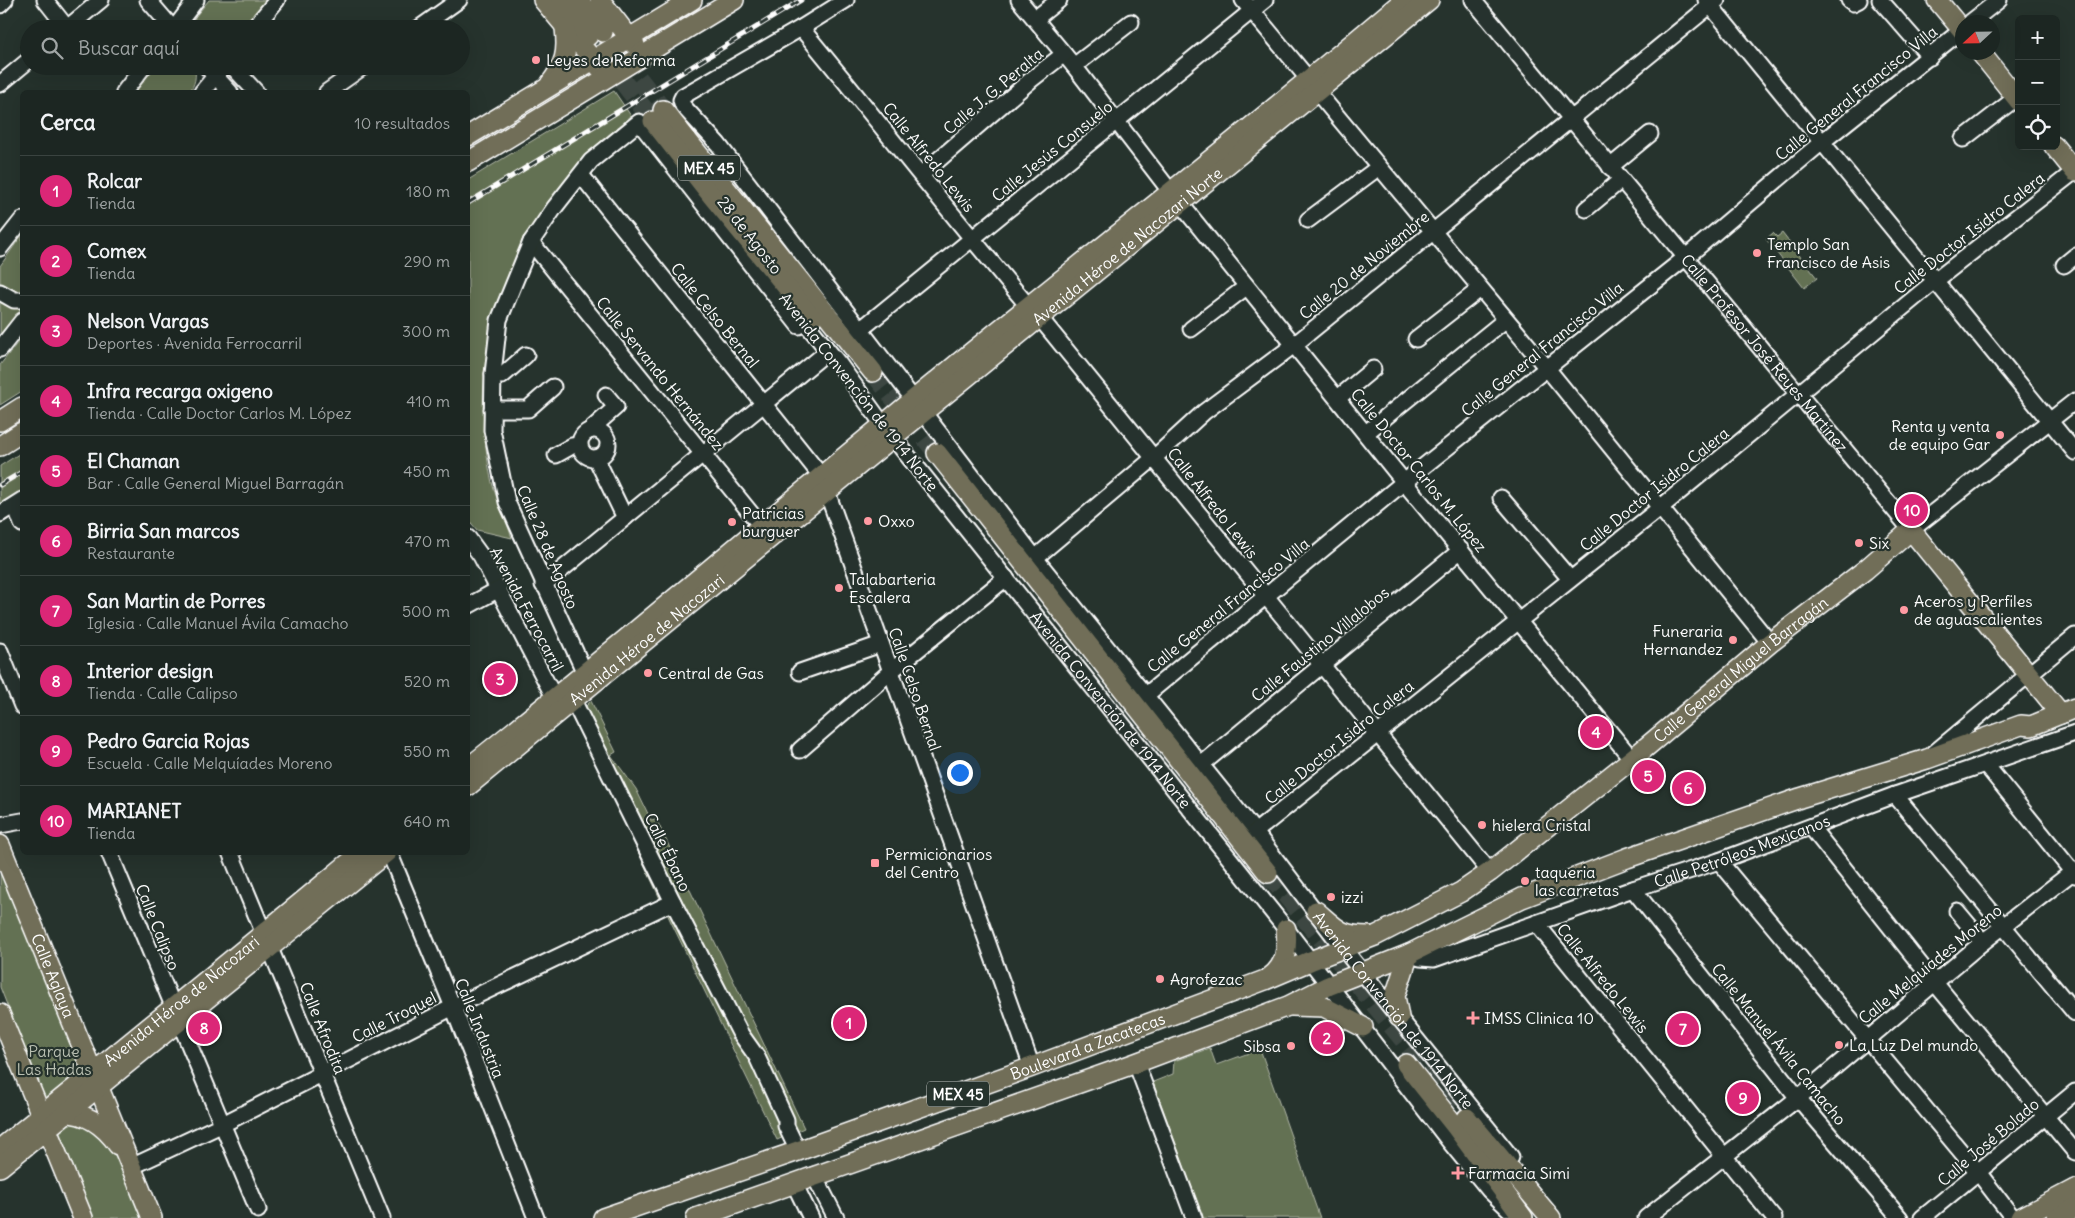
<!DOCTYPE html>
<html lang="es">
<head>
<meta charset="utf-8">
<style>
  :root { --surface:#1c2622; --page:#29322f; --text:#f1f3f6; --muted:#a0a5a5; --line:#3a4340; --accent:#db2777 }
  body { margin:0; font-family:Delius,sans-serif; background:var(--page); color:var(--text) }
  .controls { position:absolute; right:15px; top:15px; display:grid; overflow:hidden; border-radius:8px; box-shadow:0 5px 20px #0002 }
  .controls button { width:45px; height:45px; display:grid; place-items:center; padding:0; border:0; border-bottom:1px solid var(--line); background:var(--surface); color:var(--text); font:25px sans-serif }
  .compass { position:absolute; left:1955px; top:15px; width:45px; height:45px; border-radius:50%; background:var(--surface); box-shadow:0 5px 20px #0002; rotate:248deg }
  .you { position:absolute; left:959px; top:772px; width:18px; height:18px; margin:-12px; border:4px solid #fff; border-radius:50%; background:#1a73e8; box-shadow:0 0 0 8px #1a73e833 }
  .badge { display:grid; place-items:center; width:32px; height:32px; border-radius:50%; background:var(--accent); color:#fff; font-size:16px; font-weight:700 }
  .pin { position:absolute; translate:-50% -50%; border:2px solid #fff; box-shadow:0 1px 5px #0006 }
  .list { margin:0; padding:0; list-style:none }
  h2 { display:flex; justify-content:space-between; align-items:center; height:65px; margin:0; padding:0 20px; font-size:21px }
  h2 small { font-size:16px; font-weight:400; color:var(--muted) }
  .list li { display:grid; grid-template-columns:32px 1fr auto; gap:15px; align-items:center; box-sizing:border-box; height:70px; padding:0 20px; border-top:1px solid var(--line) }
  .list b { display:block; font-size:19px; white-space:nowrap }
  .list p { margin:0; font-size:16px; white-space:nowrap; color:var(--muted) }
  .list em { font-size:16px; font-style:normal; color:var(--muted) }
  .icon { flex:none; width:28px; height:28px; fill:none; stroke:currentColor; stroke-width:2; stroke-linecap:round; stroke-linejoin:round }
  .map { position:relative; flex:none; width:2075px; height:1218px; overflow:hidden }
  .search { position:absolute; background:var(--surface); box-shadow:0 5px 20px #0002; left:20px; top:20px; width:450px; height:55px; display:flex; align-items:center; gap:12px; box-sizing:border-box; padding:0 18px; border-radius:28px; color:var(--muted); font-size:19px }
  .panel { position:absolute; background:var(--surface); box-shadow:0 5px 20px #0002; left:20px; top:90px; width:450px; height:765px; border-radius:8px }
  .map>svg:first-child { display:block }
</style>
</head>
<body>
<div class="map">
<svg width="2075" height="1218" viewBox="0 0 2075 1218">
  <rect width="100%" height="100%" fill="#26332d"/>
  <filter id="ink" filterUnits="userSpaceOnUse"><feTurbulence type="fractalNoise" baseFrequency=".02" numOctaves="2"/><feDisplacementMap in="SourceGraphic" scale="10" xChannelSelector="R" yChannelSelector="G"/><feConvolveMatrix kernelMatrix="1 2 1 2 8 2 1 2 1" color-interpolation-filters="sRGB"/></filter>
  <g filter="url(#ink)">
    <path fill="#647152" stroke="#b2b8a8" d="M 209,0 L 267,0 L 244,29 L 193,29 L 195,17 Z
      M 152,66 L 194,66 C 197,76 195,85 189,92 L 131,92 Z
      M 614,91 L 631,116 C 616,129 599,142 585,156 C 576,166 568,178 560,189 C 494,275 470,367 490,474 C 494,495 505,517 512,538 L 477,530 L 468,519 L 468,180 Z
      M 1773,233 L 1777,237 L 1782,233 L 1817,278 L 1804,288 L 1766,239 Z
      M 22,235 L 22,308 L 0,337 L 0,266 Z
      M 22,337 L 22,391 L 0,405 L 0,365 Z
      M 22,452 L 22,495 L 0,508 L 0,466 Z
      M 591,701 L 616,752 L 611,755 L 636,789 L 651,820 L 656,819 L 804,1128 L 777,1140 L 671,922 L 575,717 Z
      M 0,864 L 83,1071 L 45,1102 L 0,987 Z
      M 1210,1048 L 1216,1065 L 1260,1049 L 1320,1218 L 1203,1218 L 1153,1082 L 1173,1074 L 1174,1061 Z
      M 63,1120 L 90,1127 L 125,1161 L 147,1218 L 88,1218 L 53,1128 Z"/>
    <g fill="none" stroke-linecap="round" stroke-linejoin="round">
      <path stroke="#3c4742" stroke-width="19" stroke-dasharray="19 9" stroke-linecap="butt" d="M 604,34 L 663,110
        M 588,36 L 653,121
        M 873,372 L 937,453
        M 1219,831 L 1270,895
        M 1268,873 L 1467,1118"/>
      <defs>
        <g id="minor">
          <path d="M 45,0 L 67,28"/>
          <path d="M 148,0 L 173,29"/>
          <path id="s1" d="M 846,0 L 801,28 L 683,96 L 681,100 L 683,106 L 718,144 L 1035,558 L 1255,832 L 1343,948 L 1511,1157"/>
          <path d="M 1019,0 L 1074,66 L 1170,191"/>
          <path d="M 1243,0 L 1310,81"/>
          <path id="s2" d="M 1473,0 L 1911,530 L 2075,401"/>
          <path d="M 1706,0 L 2075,452"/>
          <path d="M 1849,0 L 1853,3 L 1859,0"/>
          <path d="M 1880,0 L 1930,57"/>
          <path d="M 0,5 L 5,0"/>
          <path d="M 1035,19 L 1059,0"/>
          <path d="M 1971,22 L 1999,0"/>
          <path d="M 801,28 C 878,121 951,215 1029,307"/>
          <path d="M 66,29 L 101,0"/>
          <path d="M 174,29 L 196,0"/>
          <path d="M 253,29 L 277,0"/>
          <path d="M 418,29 L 459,0"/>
          <path d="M 206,66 L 230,92"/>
          <path d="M 232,66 L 256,92"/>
          <path d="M 1074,66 L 1131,22"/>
          <path d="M 0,84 L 29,60"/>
          <path d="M 124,92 L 144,66"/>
          <path d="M 202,92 L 221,69"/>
          <path d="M 327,92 L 364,66"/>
          <path d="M 1317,92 L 1546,367 L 1770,643"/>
          <path d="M 1963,139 L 2016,98"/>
          <path d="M 1610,167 L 1650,134"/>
          <path d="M 922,174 L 1032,79 L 1064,54"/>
          <path d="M 581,175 L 822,477"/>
          <path d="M 1180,203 L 1404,482 L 1632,759"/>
          <path d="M 1586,209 L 1621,180"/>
          <path d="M 1308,220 L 1379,167"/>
          <path d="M 531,242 L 762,527"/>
          <path d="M 0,248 L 22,220"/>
          <path d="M 2064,265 L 2075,256"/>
          <path d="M 0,292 L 14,300 L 22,300"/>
          <path id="s3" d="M 796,311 L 839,364 L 884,426 L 1286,929 L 1449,1141 L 1489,1190 L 1509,1209"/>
          <path d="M 1040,318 L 1490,872"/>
          <path d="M 1191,329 L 1246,287"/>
          <path d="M 860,330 L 1265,0"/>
          <path d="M 1416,339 L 1480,289"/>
          <path d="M 0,349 L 22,321"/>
          <path d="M 493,374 L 502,376 L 526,355"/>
          <path d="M 1338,398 L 1373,369"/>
          <path d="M 492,409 L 528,409 L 553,387"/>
          <circle cx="594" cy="444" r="14"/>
          <path d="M 589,431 L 616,407 L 606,395"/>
          <path d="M 1366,433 L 1505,320"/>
          <path d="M 556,455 L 572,446 L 579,445"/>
          <path d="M 596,458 L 625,518"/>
          <path d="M 827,492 L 1032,1067"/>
          <path d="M 1501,498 L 1570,579"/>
          <path d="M 15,505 L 22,524"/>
          <path d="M 0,514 L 22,500"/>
          <path d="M 468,538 L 481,556 L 554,697"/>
          <path d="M 1035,558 L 1155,457 L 1204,412 L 1294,345 L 1717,0"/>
          <path d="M 543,585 L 822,356"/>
          <path d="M 468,606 L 499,589"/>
          <path d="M 0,651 L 22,706"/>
          <path d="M 584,671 L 507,502 L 492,430 L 493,374 L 499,320 L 531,242 L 555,207 L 591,161 L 639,122 L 799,326"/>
          <path d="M 800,672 L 881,644"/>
          <path d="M 568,690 L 673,902 L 740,1033 L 757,1057 L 786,1120 L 786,1126 L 798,1151"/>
          <path d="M 1145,696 L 1404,482 L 1685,258 L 1822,142 L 1962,30"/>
          <path d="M 800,750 L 890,672 L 1006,578"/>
          <path d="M 1934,753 L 2075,636"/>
          <path d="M 1201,765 L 1461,550"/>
          <path d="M 1986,765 L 2075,875"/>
          <path d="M 1895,795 L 2075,1013"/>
          <path d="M 0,825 L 22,821"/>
          <path d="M 1811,827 L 1935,983 L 2075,1152"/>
          <path d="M 1255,832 L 1660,508 L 1935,281 L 2075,171"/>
          <path d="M 109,852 L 258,1210"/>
          <path d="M 230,852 L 382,1218"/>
          <path d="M 389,852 L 453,1007 L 536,1218"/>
          <path d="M 1719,861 L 1978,1172 L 2013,1218"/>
          <path d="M 1633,889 L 1798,1098 L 1900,1218"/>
          <path d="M 1957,911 L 1983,942"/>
          <path d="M 1536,923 L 1774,1218"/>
          <path id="s4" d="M 1409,954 L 1420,958 L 1434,959 L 1633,889 L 1719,861 L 1895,795 L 2075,733"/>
          <path d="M 1136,1063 L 1194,1218"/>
          <path d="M 131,1167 L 221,1125 L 453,1007 L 673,902"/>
          <path d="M 814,1175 L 836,1218"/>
          <path d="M 794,1183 L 811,1218"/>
          <path d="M 1646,1218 L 1798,1098 L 1983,942 L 2075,870"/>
          <path d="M 1922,1218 L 2075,1092"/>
        </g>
        <g id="major">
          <path d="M 543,0 L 600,68"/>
          <path d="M 561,0 L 588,36"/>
          <path d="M 578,0 L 603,32"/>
          <path d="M 600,0 L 635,45"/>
          <path d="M 1937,0 L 1962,30"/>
          <path d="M 1980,52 L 2019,101"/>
          <path d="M 550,84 C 565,64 568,53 565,28"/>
          <path d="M 663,110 L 873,372"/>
          <path d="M 653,121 L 711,195 L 812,318"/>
          <path d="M 468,136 L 692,0"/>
          <path d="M 2054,146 L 2075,172"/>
          <path d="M 468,162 L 734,0"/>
          <path d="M 0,421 L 22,407"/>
          <path d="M 0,446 L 22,432"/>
          <path d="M 937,453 L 1268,873"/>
          <path d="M 468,768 C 631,638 789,501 951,369 C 1102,246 1256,126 1404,0"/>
          <path id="s5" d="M 468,786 L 893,437 L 1429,0"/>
          <path id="s6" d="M 0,845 L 152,1218"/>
          <path d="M 1316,911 C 1337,929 1340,936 1369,936"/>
          <path d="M 1270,977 C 1286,966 1288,948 1286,929"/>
          <path d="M 1292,1006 L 1324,1007 L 1363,1027"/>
          <path d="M 0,1014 L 83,1218"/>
          <path d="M 1399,1017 L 1395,996 L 1409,954"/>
          <path d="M 1406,1064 L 1456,1127 L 1523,1218"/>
          <path d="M 59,1113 C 85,1111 104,1125 118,1145"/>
          <path d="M 1467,1118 L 1551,1218"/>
          <path id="s7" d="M 0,1149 C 121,1050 242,952 362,852"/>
          <path d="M 0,1167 L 387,852"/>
          <path id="s8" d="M 603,1218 L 798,1151 L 1032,1067 L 1265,980 L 1310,961 L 1375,936 L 1461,892 L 1490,872 L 1632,759 L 1770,643 L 1865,570 L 1911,530 L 2061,714"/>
          <path d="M 696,1218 L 1136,1063 L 1288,1006 L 1328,986 L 1409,954 L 1522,898 L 1627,858 L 1800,798 L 1927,759 L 2021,725 L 2031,726 L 2075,708"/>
          <path d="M 2020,1218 L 2075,1189"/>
          <path d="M 2056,1218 L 2075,1208"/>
        </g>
      </defs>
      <use href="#minor" stroke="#fff" stroke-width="19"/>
      <use href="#major" stroke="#fff" stroke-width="22"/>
      <use href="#minor" stroke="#26332d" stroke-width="15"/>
      <use href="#major" stroke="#716e59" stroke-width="19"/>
      <defs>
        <path id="rail" d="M 468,203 L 801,0
          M 0,485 L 22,472"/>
      </defs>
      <use href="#rail" stroke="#fff" stroke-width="5"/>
      <use href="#rail" stroke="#26332d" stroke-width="3" stroke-dasharray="9" stroke-linecap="butt"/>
    </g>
  </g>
  <g fill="#ff9aa2" stroke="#26332d" stroke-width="2">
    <circle cx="536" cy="60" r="5"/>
    <circle cx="1757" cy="253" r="5"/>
    <circle cx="2000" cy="435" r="5"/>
    <circle cx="868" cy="521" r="5"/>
    <circle cx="732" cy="522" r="5"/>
    <circle cx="1859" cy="543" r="5"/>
    <circle cx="839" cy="588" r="5"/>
    <circle cx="1904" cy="610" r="5"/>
    <circle cx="1733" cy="640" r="5"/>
    <circle cx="648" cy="673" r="5"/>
    <circle cx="1482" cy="825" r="5"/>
    <rect x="870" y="858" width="10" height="10" rx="2.5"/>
    <circle cx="1525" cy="881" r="5"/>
    <circle cx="1331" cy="897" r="5"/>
    <circle cx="1160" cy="979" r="5"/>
    <path d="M1470.5 1010.5h5v5h5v5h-5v5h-5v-5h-5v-5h5z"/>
    <circle cx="1839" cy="1045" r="5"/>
    <circle cx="1291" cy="1046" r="5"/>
    <path d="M1455.5 1165.5h5v5h5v5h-5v5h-5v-5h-5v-5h5z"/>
  </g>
  <g text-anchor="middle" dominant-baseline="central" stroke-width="4.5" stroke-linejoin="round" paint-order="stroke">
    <g fill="#26332d" stroke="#bec2c0" stroke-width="1">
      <rect x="678" y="155.5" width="62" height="25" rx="4"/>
      <rect x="927" y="1081.5" width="62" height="25" rx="4"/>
    </g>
    <g font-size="15" font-weight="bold" fill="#fff">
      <text x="709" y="168">MEX 45</text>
      <text x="958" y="1094">MEX 45</text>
    </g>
    <g font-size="16" fill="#fff" stroke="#26332d" text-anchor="start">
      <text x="546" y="60">Leyes de Reforma</text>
      <text x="1767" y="244">Templo San<tspan x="1767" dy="18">Francisco de Asis</tspan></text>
      <text x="1990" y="426" text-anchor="end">Renta y venta<tspan x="1990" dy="18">de equipo Gar</tspan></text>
      <text x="742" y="513">Patricias<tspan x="742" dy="18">burguer</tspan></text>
      <text x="878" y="521">Oxxo</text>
      <text x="1869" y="543">Six</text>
      <text x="849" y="579">Talabarteria<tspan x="849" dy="18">Escalera</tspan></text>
      <text x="1914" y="601">Aceros y Perfiles<tspan x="1914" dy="18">de aguascalientes</tspan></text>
      <text x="1723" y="631" text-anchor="end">Funeraria<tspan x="1723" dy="18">Hernandez</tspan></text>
      <text x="658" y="673">Central de Gas</text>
      <text x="1492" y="825">hielera Cristal</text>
      <text x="885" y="854">Permicionarios<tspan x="885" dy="18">del Centro</tspan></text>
      <text x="1535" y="872">taqueria<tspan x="1535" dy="18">las carretas</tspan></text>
      <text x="1341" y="897">izzi</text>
      <text x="1170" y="979">Agrofezac</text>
      <text x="1484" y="1018">IMSS Clinica 10</text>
      <text x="1849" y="1045">La Luz Del mundo</text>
      <text x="1281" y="1046" text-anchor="end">Sibsa</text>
      <text x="1468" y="1173">Farmacia Simi</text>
    </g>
    <g font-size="16" fill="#fff" stroke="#26332d">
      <text transform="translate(993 91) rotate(-40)">Calle J. G. Peralta</text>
      <text transform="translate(1856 93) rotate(-39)">Calle General Francisco Villa</text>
      <text transform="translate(1052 151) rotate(-39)">Calle Jesús Consuelo</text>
      <text transform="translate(929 157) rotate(51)">Calle Alfredo Lewis</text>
      <text transform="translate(1969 233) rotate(-38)">Calle Doctor Isidro Calera</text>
      <text transform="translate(750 235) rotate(52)">28 de Agosto</text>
      <text stroke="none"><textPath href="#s5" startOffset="852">Avenida Héroe de Nacozari Norte</textPath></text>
      <text transform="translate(1364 265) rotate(-39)">Calle 20 de Noviembre</text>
      <text transform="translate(715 315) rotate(51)">Calle Celso Bernal</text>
      <text transform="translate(1542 349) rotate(-39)">Calle General Francisco Villa</text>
      <text stroke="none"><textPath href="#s2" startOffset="458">Calle Profesor José Reyes Martínez</textPath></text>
      <text transform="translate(660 373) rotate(51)">Calle Servando Hernández</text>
      <text transform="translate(859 392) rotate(52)">Avenida Convención de 1914 Norte</text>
      <text transform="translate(1419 470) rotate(51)">Calle Doctor Carlos M. López</text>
      <text transform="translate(1654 489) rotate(-39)">Calle Doctor Isidro Calera</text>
      <text transform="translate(1213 503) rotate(52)">Calle Alfredo Lewis</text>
      <text transform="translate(548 547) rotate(67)">Calle 28 de Agosto</text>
      <text transform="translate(1228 605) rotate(-39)">Calle General Francisco Villa</text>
      <text transform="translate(527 609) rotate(62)">Avenida Ferrocarril</text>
      <text stroke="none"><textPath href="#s5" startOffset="231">Avenida Héroe de Nacozari</textPath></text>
      <text transform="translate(1320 644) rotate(-39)">Calle Faustino Villalobos</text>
      <text stroke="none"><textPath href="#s8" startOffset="1276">Calle General Miguel Barragán</textPath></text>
      <text transform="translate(915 689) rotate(71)">Calle Celso Bernal</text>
      <text stroke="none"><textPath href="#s3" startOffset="508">Avenida Convención de 1914 Norte</textPath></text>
      <text transform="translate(1339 742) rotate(-39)">Calle Doctor Isidro Calera</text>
      <text stroke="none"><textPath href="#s4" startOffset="352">Calle Petróleos Mexicanos</textPath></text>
      <text transform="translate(668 852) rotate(64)">Calle Ébano</text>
      <text transform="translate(158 927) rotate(68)">Calle Calipso</text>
      <text transform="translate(1930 964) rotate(-39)">Calle Melquíades Moreno</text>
      <text stroke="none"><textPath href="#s6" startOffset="141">Calle Aglaya</textPath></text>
      <text transform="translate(1603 978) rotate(51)">Calle Alfredo Lewis</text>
      <text stroke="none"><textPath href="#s7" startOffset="234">Avenida Héroe de Nacozari</textPath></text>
      <text stroke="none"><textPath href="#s1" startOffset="1350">Avenida Convención de 1914 Norte</textPath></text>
      <text transform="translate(394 1017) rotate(-27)">Calle Troquel</text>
      <text transform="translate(323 1028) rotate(68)">Calle Afrodita</text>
      <text transform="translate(480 1028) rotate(68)">Calle Industria</text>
      <text transform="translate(1779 1044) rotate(51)">Calle Manuel Ávila Camacho</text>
      <text stroke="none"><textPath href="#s8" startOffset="514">Boulevard a Zacatecas</textPath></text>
      <text transform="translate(1988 1142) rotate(-40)">Calle José Bolado</text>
    </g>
    <g font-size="16" fill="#b9bfb1" stroke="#26332d">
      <text x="54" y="1051">Parque<tspan x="54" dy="18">Las Hadas</tspan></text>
    </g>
  </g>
</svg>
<div class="controls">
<button>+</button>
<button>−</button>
<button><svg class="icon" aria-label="locate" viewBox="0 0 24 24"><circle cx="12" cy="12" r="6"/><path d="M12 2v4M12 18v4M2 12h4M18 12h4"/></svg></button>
</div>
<svg class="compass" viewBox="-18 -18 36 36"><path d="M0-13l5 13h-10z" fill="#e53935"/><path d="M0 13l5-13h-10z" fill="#a0a5a5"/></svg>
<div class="you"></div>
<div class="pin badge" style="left:849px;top:1023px">1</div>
<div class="pin badge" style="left:1327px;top:1038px">2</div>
<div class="pin badge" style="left:500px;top:679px">3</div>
<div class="pin badge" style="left:1596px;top:732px">4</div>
<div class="pin badge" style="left:1648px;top:776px">5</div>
<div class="pin badge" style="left:1688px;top:788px">6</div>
<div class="pin badge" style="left:1683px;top:1029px">7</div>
<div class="pin badge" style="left:204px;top:1028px">8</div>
<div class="pin badge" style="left:1743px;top:1098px">9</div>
<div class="pin badge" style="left:1912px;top:510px">10</div>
<div class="search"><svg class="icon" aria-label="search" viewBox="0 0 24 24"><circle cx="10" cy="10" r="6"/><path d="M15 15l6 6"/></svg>Buscar aquí</div>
<section class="panel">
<h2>Cerca<small>10 resultados</small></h2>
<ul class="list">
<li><span class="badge">1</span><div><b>Rolcar</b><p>Tienda</p></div><em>180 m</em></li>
<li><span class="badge">2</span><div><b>Comex</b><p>Tienda</p></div><em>290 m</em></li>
<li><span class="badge">3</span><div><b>Nelson Vargas</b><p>Deportes · Avenida Ferrocarril</p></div><em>300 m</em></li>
<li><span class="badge">4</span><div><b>Infra recarga oxigeno</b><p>Tienda · Calle Doctor Carlos M. López</p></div><em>410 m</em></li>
<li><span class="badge">5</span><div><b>El Chaman</b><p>Bar · Calle General Miguel Barragán</p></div><em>450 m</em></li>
<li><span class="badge">6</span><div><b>Birria San marcos</b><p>Restaurante</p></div><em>470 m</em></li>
<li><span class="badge">7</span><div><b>San Martin de Porres</b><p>Iglesia · Calle Manuel Ávila Camacho</p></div><em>500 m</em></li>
<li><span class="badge">8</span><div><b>Interior design</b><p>Tienda · Calle Calipso</p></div><em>520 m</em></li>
<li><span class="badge">9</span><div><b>Pedro Garcia Rojas</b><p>Escuela · Calle Melquíades Moreno</p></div><em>550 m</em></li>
<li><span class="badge">10</span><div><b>MARIANET</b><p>Tienda</p></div><em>640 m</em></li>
</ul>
</section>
</div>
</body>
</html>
